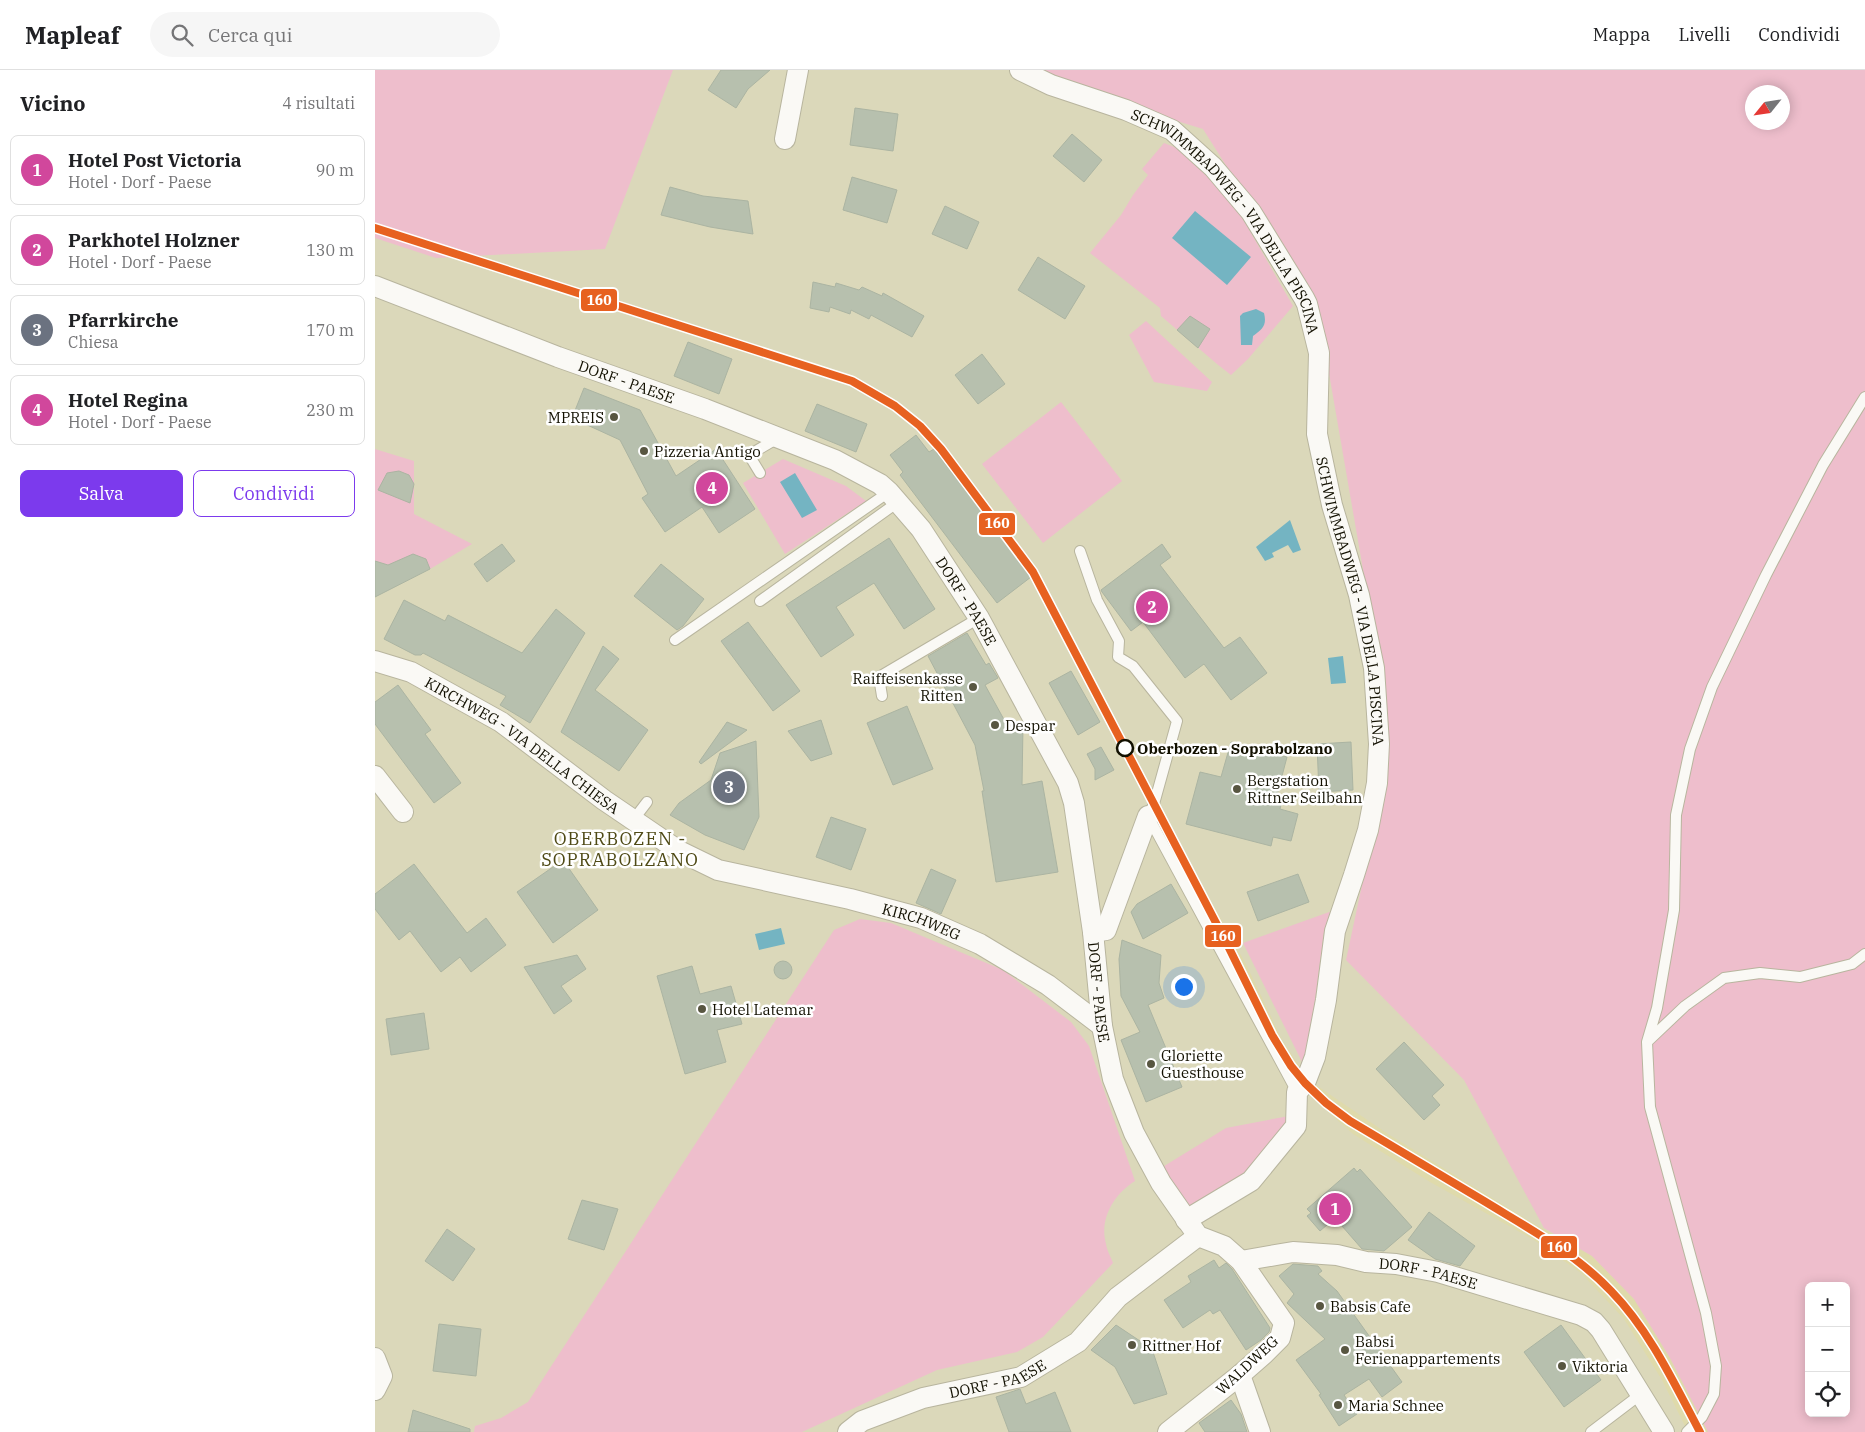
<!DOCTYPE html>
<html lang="it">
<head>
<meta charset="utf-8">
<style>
  :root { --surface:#fff; --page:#f6f6f6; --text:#202124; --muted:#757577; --line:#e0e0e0; --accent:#7c3aed }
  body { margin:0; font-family:"IBM Plex Serif",serif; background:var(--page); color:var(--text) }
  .controls { position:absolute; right:15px; bottom:15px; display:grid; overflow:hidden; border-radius:8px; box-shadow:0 2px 12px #0003 }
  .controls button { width:45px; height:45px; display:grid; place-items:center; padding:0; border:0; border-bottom:1px solid var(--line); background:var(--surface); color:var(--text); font:25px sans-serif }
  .compass { position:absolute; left:1370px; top:15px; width:45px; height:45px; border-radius:50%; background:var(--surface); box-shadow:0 2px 12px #0003; rotate:240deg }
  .you { position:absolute; left:808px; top:916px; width:18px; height:18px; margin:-12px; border:4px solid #fff; border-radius:50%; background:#1a73e8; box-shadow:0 0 0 8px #1a73e833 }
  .badge { display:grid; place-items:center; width:32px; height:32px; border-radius:50%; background:var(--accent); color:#fff; font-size:16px; font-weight:700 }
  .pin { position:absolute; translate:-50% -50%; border:2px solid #fff; box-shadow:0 1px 5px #0006 }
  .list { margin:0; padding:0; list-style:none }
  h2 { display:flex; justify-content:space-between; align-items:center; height:65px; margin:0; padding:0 20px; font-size:21px }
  h2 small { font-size:16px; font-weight:400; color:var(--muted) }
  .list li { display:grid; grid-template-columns:32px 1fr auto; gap:15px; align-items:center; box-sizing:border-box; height:70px; margin:0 10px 10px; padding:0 10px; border:1px solid var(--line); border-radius:8px }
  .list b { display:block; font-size:19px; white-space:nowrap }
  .list p { margin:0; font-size:16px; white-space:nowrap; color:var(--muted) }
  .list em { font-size:16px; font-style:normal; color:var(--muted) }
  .actions { display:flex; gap:10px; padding:15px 20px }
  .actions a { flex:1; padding:11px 0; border:1px solid var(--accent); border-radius:8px; text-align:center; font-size:18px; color:var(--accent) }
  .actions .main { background:var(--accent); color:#fff }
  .icon { flex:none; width:28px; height:28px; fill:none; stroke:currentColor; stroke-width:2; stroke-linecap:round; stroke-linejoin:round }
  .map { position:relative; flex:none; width:1490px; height:1362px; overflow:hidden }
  header { display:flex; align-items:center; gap:30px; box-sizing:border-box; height:70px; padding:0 25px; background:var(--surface); border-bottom:1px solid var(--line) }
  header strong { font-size:24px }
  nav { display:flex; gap:28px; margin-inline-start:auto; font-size:18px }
  .search { width:350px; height:45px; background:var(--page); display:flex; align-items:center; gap:12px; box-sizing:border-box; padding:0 18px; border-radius:28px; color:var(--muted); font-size:19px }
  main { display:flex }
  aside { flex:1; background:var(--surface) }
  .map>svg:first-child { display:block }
</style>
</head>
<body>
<header>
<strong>Mapleaf</strong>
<div class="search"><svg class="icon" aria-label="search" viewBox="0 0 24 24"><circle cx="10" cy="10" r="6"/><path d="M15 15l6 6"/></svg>Cerca qui</div>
<nav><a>Mappa</a><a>Livelli</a><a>Condividi</a></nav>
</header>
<main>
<aside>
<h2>Vicino<small>4 risultati</small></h2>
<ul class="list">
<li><span class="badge" style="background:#d1479c">1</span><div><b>Hotel Post Victoria</b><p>Hotel · Dorf - Paese</p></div><em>90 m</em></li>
<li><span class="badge" style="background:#d1479c">2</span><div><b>Parkhotel Holzner</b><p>Hotel · Dorf - Paese</p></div><em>130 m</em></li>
<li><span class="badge" style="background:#6b7280">3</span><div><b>Pfarrkirche</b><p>Chiesa</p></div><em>170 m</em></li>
<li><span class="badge" style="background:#d1479c">4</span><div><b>Hotel Regina</b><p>Hotel · Dorf - Paese</p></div><em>230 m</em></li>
</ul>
<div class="actions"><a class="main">Salva</a><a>Condividi</a></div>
</aside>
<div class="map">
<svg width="1490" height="1362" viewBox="0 0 1490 1362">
  <rect width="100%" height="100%" fill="#dbd8ba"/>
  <path fill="#dfdaab" d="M 791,750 L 872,896 L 907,970 L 923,994 L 941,1015 L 1013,1064 L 1158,1153 L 1217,1186 L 1259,1229 L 1295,1288 L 1333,1362 L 1313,1362 L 1287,1310 L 1249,1249 L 1206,1203 L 1159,1170 L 1055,1112 L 978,1064 L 934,1025 L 914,1002 L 782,755 Z"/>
  <path fill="#eebecc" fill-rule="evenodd" d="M 0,0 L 298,0 L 230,179 L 61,188 L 0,168 Z
    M 635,0 L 1490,0 L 1490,1362 L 1333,1362 L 1295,1288 L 1259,1229 L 1217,1186 L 1169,1158 L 1089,1010 L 971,890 L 1014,689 L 1003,586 L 955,309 L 941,238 L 828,59 ZM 1378,22 L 1408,22 L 1408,52 L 1378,52 ZM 1434,1216 L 1471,1216 L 1471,1343 L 1434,1343 Z
    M 789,73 L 809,81 L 864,142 L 918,236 L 873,289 L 856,305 L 842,294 L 786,246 L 785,238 L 715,183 L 746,145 L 758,125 L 773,105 L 767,99 Z
    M 771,251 L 837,312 L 832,321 L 779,312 L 754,265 Z
    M 686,332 L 747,411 L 668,473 L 607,394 Z
    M 0,379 L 39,391 L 39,444 L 97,474 L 55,499 L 51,489 L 38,484 L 13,495 L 0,491 Z
    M 408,389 L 471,416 L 491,431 L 410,484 L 368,413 Z
    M 957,841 L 949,862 L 936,961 L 928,994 L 868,873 Z
    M 485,849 L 516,853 L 628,900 L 696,952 L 714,976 L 760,1111 C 739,1124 724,1149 731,1174 C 732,1181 736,1187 738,1193 L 668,1267 L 642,1282 L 562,1300 L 427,1362 L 99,1362 L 100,1356 L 126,1348 L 153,1332 L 459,860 Z
    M 914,1046 L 913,1057 L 873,1107 L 814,1144 L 786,1098 L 851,1058 Z"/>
  <path fill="#74b4c2" d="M 820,141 L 876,187 L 852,215 L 797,168 Z
    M 881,239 L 889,243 C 892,255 888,259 878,266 L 877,275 L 866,275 L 865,246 L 868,243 Z
    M 420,403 L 442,440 L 427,448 L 405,412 Z
    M 915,450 L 926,480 L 918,483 L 913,475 L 897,483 L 899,487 L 890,491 L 881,477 Z
    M 968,586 L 971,613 L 956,614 L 953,588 Z
    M 406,858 L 410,874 L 384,880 L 380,864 Z"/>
  <path fill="#b7c0ae" stroke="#abb4a2" d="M 346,0 L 395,0 L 373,19 L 361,38 L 333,20 Z
    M 480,38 L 523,44 L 518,81 L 475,75 Z
    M 697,64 L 727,90 L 709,112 L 678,86 Z
    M 477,107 L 522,120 L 512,153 L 468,140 Z
    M 295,117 L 328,126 L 373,131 L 378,164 L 335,157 L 286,145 Z
    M 570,136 L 604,152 L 592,179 L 557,164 Z
    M 663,187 L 710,216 L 690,249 L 643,220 Z
    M 438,212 L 460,217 L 461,213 L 484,220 L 487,217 L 507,226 L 508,223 L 549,246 L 537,267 L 496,245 L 494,249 L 476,240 L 475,244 L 455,237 L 454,242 L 435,238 Z
    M 815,246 L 835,259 L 823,278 L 802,260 Z
    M 313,272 L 357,289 L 344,324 L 299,306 Z
    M 607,284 L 630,314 L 603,334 L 580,305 Z
    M 209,318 L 265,340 L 301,406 L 341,379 L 380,439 L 344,463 L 327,437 L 290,462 L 267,428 L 273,424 L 245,370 L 197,348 Z
    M 442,334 L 492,354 L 481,382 L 430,361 Z
    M 541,365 L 554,382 L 559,379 L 656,507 L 622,533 L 525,405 L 528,402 L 515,385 Z
    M 24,401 L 34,405 L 39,414 L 35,433 L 3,420 L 12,403 Z
    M 514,468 L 560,539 L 529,559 L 499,513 L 461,537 L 479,565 L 446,587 L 411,535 Z
    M 127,474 L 140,491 L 112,512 L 99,494 Z
    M 787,474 L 796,487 L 785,495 L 849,578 L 865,567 L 892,603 L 856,630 L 829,594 L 810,608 L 768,552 L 756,561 L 727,522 L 726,520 Z
    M 38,484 L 51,489 L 55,499 L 0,527 L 0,491 L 13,495 Z
    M 286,494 L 329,529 L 308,556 L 302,560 L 259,526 Z
    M 29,530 L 70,551 L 73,545 L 147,583 L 181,539 L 210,563 L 155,653 L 125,635 L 131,626 L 48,583 L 46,585 L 40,585 L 9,569 Z
    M 373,552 L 425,621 L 398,641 L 346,571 Z
    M 592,563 L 611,595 L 614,593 L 623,608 L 610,615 L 632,655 L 648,656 L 647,715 L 667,711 L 683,802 L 621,812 L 607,721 L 609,721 L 600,675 L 553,586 Z
    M 228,576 L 244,589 L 220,620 L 273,660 L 244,701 L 186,662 Z
    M 696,601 L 725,652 L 703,665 L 674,613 Z
    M 23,615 L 56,660 L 50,664 L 86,713 L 59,733 L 0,654 L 0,632 Z
    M 532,636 L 558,699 L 518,715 L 492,653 Z
    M 446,650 L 457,684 L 436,691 L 413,661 Z
    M 352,652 L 372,660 L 326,694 L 324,692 Z
    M 381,671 L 384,747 L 369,780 L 330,765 L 295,745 L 304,733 L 336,710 L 345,683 Z
    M 856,672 L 912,687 L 902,725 L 908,727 L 905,739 L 923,744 L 916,771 L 898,767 L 896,776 L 811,754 L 825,702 L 846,707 Z
    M 976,672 L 978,720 L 944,722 L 942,674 Z
    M 726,677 L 739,700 L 720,710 L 720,699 L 712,684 Z
    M 456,747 L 491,759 L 476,800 L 441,787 Z
    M 188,790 L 223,840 L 178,873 L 142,822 Z
    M 39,794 L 92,863 L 111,848 L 131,875 L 96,902 L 85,887 L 66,902 L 35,861 L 24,870 L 0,839 L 0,824 Z
    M 556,799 L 581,810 L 566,844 L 541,833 Z
    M 923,804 L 934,832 L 883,851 L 872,822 Z
    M 796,814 L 813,843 L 768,869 L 756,842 L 762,834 Z
    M 747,870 L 786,885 L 784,913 L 789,928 L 773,935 L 807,1017 L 771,1032 L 746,970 L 765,962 L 746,926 L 744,889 Z
    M 202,885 L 211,899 L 186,916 L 197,931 L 179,944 L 149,897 Z
    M399 900a9 9 0 1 1 18 0a9 9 0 1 1-18 0Z
    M 317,896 L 325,924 L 356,916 L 367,954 L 342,960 L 351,992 L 310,1004 L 282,906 Z
    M 49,943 L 54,979 L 16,985 L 11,949 Z
    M 1029,972 L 1069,1015 L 1057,1026 L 1065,1035 L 1049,1050 L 1001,999 Z
    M 979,1098 L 982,1102 L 985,1099 L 1037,1157 L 1009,1181 L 987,1179 L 960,1148 L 945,1161 L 932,1146 L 936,1143 L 932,1139 Z
    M 207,1130 L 243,1139 L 229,1180 L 193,1169 Z
    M 1054,1142 L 1100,1176 L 1085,1196 L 1060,1189 L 1033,1170 Z
    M 72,1159 L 100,1179 L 78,1211 L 50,1191 Z
    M 839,1190 L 844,1198 L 851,1193 L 857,1199 L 895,1258 L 894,1262 L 886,1270 L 871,1280 L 845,1240 L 838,1244 L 835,1240 L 808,1258 L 789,1230 L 816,1212 L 813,1206 Z
    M 918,1194 L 943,1196 L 947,1201 L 943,1204 L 962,1221 L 1027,1312 L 1007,1327 L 994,1309 L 969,1325 L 982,1344 L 964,1356 L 944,1325 L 946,1324 L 921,1290 L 950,1269 L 912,1233 L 919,1224 L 904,1206 Z
    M 64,1254 L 106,1259 L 101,1306 L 58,1301 Z
    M 741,1255 L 777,1279 L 792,1324 L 759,1334 L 740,1297 L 716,1280 Z
    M 1186,1255 L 1226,1310 L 1189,1337 L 1149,1282 Z
    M 645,1319 L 651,1334 L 680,1322 L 696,1362 L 634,1362 L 621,1327 Z
    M 856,1330 L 866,1344 L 872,1362 L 830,1362 L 824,1353 Z
    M 38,1340 L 95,1359 L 95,1362 L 33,1362 Z"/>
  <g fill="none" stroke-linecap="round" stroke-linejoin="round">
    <defs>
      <path id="service" d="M 385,403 L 374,385 L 403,368
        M 705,481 L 722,530 L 744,571 L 743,587 L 758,596 L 802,651 L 779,734 L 773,746 L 922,1022
        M 385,531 L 523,432
        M 300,570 L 514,422
        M 507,626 L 504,607 L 604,548
        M 259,749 L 272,732
        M 1272,972 L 1310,936 L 1349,908 L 1385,903 L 1425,907 L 1477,894 L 1490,884
        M 1216,1362 L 1266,1324
        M 1312,1362 L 1327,1347 L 1339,1324 L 1341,1296 L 1331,1243 L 1275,1037 L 1272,972 L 1282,938 L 1299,840 L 1301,745 L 1315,679 L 1337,617 L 1391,505 L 1448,395 L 1490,327"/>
      <g id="minor">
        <path id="s1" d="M 645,0 L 676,15 L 751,40 L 797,60 L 838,97 L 876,142 L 929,228 L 932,234 L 944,283 L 942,364 L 957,435 L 984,525 L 999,598 L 1004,674 L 1002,713 L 993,760 L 979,805 L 960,861 L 951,930 L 940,987 L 930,1013 L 922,1022 L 921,1056 L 876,1111 L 811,1150"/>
        <path d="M 410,69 L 423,0"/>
        <path id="s2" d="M 0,216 L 183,287 L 330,339 L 460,390 L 505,414 L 514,422 L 546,459 L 604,548 L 693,713 L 699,733 L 718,862 L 727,956 L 738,1009 L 759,1063 L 786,1113 L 823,1166 L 849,1176 L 866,1191 L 909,1253 L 905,1268 L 889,1284 L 865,1305 L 793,1362"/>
        <path id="s3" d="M 0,591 L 36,602 L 126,652 L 229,730 L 304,781 L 343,800 L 475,829 L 546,848 L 605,874 L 673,915 L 727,956"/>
        <path d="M 0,706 L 28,742"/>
        <path d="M 718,862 L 731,860 L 773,746"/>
        <path id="s4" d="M 866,1191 L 918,1182 L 962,1185 L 991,1192 L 1021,1194 L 1063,1202 L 1206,1245 L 1219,1252 L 1226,1260 L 1289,1362"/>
        <path d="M 0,1288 L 7,1306 L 0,1320"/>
        <path d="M 865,1305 L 885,1362"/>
        <path id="s5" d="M 473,1362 L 487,1351 L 548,1328 L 646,1307 L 703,1272 L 743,1227 L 823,1166"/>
      </g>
    </defs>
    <use href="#service" stroke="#b8b59e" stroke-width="12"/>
    <use href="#minor" stroke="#b8b59e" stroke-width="22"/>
    <use href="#service" stroke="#faf9f5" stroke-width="10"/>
    <use href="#minor" stroke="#faf9f5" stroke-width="20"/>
    <defs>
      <path id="rail-1" d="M 0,158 L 477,311 L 520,336 L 545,356 L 566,379 L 658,502 L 851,872 L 897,965 L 916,996 L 930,1013 L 951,1033 L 975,1051 C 1020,1078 1064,1104 1109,1131 C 1153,1158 1200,1183 1236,1221 C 1275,1261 1299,1313 1325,1362"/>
    </defs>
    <use href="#rail-1" stroke="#fff" stroke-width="11"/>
    <use href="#rail-1" stroke="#e76120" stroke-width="8"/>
  </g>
  <g fill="#585641" stroke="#fff" stroke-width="2">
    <circle cx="239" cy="347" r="5"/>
    <circle cx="269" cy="381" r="5"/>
    <circle cx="598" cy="617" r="5"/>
    <circle cx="620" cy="655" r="5"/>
    <circle cx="862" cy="719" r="5"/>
    <circle cx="327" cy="939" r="5"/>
    <circle cx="776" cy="994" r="5"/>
    <circle cx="945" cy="1236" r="5"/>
    <circle cx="757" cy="1275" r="5"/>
    <circle cx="970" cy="1280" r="5"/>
    <circle cx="1187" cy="1296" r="5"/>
    <circle cx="963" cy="1335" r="5"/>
  </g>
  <circle fill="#fff" stroke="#121000" stroke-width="2.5" cx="750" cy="678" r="8"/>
  <g text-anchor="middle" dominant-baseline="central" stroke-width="5" stroke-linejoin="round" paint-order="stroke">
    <g font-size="15" fill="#121000" stroke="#fff">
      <text stroke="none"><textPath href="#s1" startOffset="268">SCHWIMMBADWEG - VIA DELLA PISCINA</textPath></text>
      <text stroke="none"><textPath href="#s2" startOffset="269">DORF - PAESE</textPath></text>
      <text stroke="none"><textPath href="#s2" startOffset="689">DORF - PAESE</textPath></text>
      <text stroke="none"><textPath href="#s1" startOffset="688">SCHWIMMBADWEG - VIA DELLA PISCINA</textPath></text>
      <text stroke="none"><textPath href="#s3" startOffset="171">KIRCHWEG - VIA DELLA CHIESA</textPath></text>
      <text stroke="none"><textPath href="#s3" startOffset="614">KIRCHWEG</textPath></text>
      <text stroke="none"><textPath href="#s2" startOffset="1109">DORF - PAESE</textPath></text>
      <text stroke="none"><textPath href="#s4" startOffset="190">DORF - PAESE</textPath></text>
      <text transform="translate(872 1295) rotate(-43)">WALDWEG</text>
      <text stroke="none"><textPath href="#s5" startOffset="160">DORF - PAESE</textPath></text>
    </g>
    <g font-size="15" fill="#121000" stroke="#fff" text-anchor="start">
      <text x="229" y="347" text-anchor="end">MPREIS</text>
      <text x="279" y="381">Pizzeria Antigo</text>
      <text x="588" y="608" text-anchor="end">Raiffeisenkasse<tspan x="588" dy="17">Ritten</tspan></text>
      <text x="630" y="655">Despar</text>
      <text x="872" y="710">Bergstation<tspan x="872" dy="17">Rittner Seilbahn</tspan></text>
      <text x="337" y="939">Hotel Latemar</text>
      <text x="786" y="985">Gloriette<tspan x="786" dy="17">Guesthouse</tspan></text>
      <text x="955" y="1236">Babsis Cafe</text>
      <text x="980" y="1271">Babsi<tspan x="980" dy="17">Ferienappartements</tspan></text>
      <text x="767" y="1275">Rittner Hof</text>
      <text x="1197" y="1296">Viktoria</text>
      <text x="973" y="1335">Maria Schnee</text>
    </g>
    <g font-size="15" font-weight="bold" fill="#121000" stroke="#fff" text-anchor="start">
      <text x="762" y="678">Oberbozen - Soprabolzano</text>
    </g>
    <g font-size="18" letter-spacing="1" fill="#4f4a16" stroke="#fff">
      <text x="245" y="768">OBERBOZEN -<tspan x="245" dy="21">SOPRABOLZANO</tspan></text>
    </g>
  </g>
  <g stroke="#fff" stroke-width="2">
    <rect x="205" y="218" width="38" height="24" rx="5" fill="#e76120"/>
    <rect x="603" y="442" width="38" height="24" rx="5" fill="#e76120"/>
    <rect x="829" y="854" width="38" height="24" rx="5" fill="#e76120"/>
    <rect x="1165" y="1165" width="38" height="24" rx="5" fill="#e76120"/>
  </g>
  <g font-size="14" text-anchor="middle" font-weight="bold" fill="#fff">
    <text x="224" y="235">160</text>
    <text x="622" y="458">160</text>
    <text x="848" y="871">160</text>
    <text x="1184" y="1182">160</text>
  </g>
</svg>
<div class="controls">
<button>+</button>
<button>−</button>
<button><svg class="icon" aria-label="locate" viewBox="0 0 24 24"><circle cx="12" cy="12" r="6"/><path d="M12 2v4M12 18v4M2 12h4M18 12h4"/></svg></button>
</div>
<svg class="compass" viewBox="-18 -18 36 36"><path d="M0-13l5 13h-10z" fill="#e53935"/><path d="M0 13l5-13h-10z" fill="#757577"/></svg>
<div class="you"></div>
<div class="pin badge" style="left:960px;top:1139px;background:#d1479c">1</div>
<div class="pin badge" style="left:777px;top:537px;background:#d1479c">2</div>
<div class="pin badge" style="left:354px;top:717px;background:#6b7280">3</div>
<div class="pin badge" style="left:337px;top:418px;background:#d1479c">4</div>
</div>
</main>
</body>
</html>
